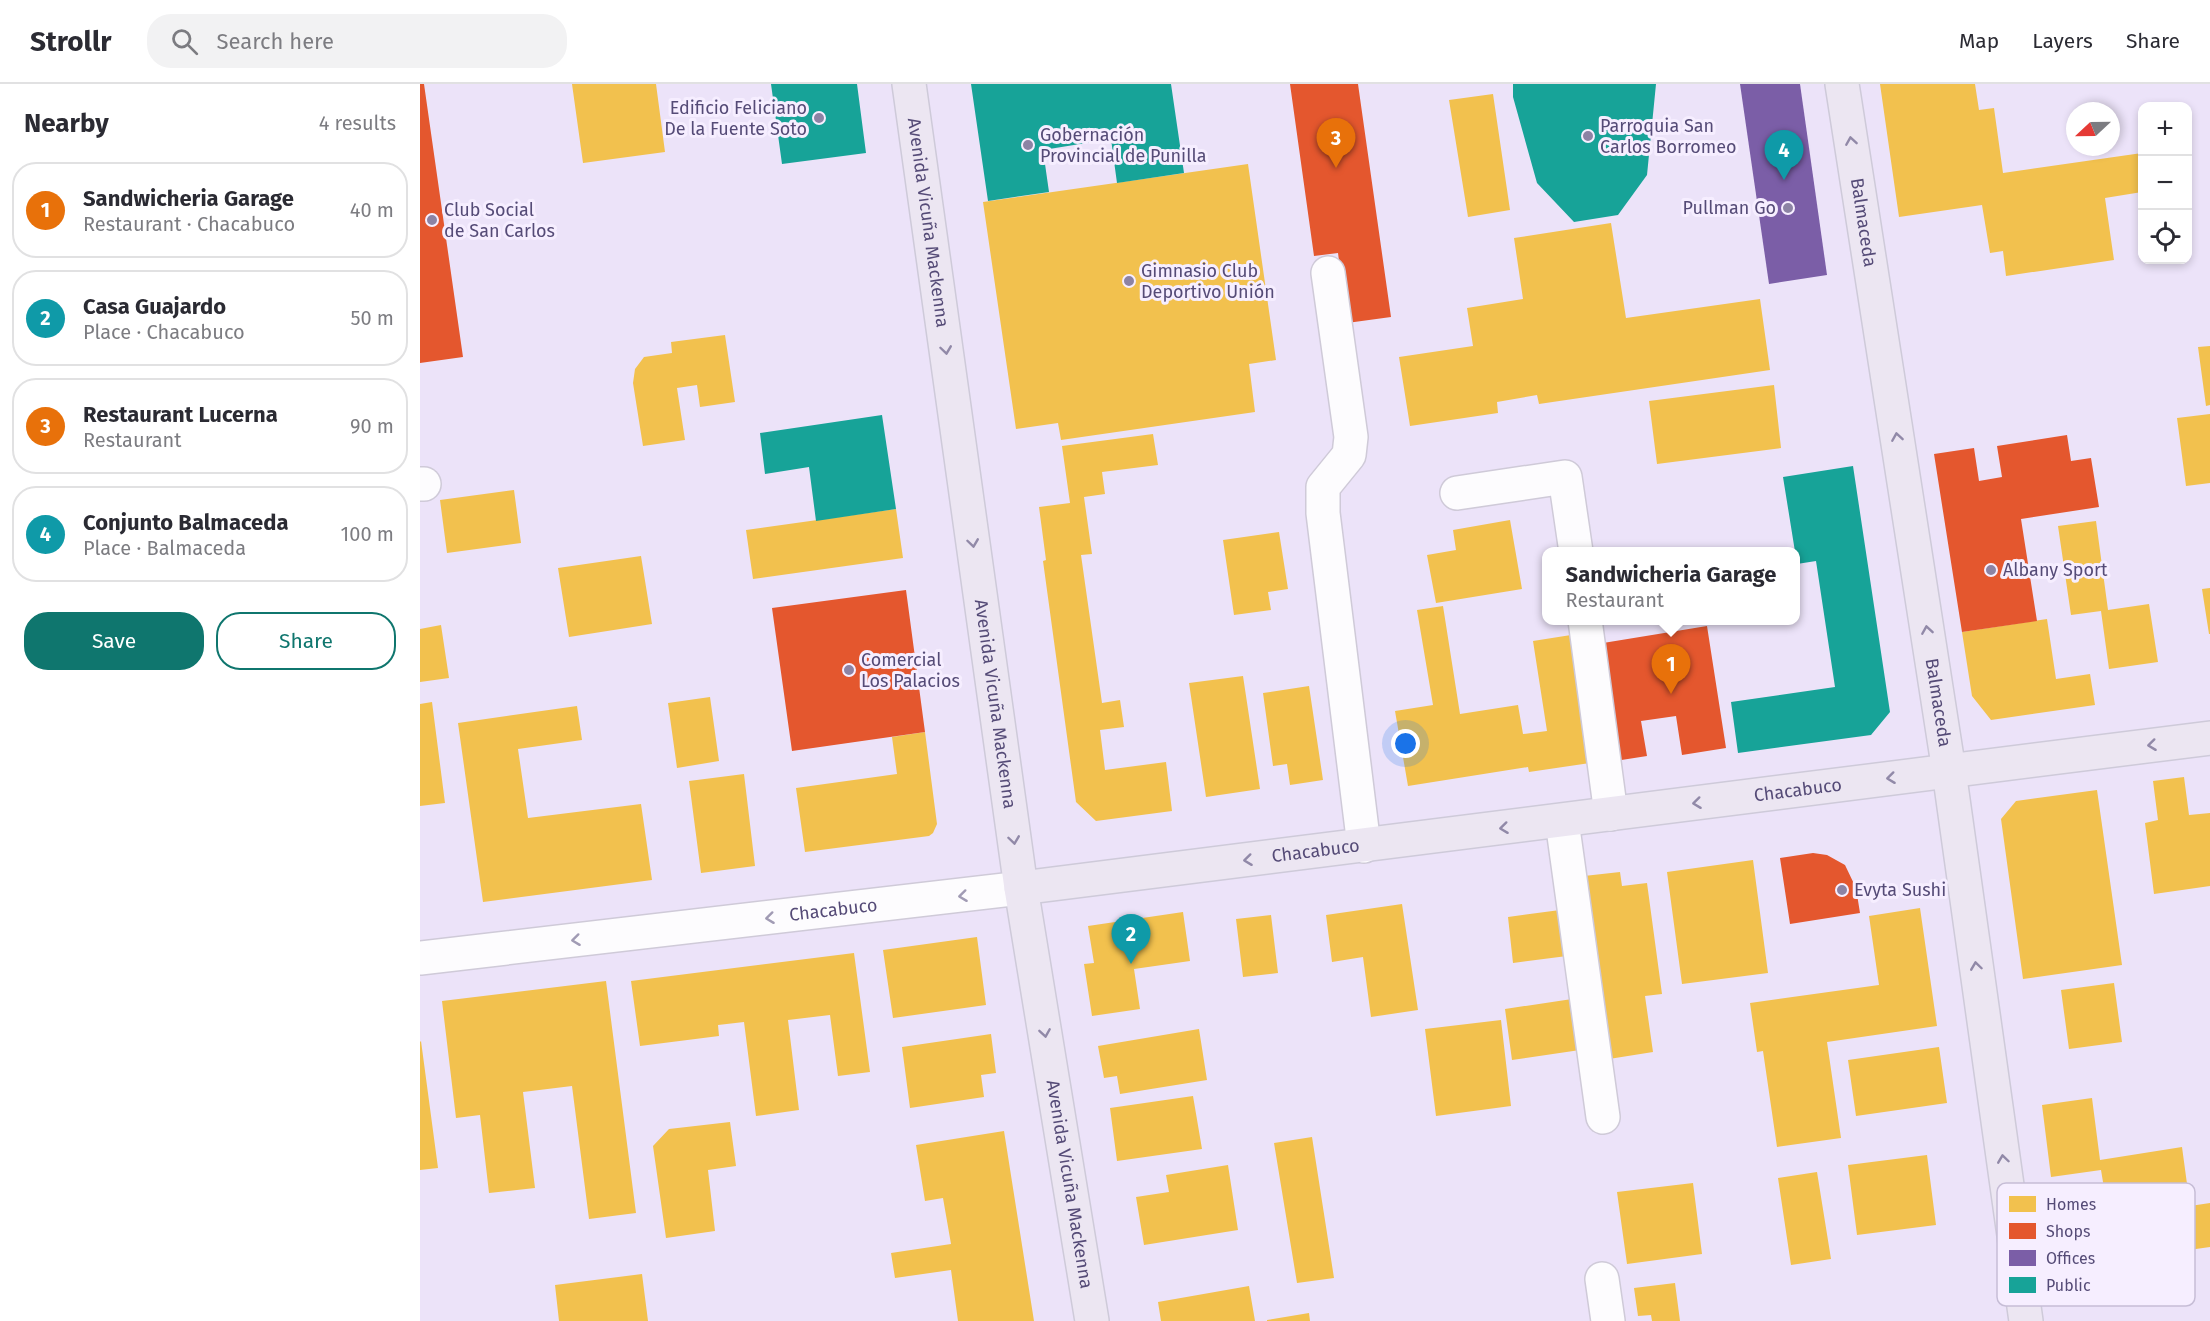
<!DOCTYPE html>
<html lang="en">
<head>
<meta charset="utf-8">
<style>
  :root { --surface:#fff; --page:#f2f2f3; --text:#2b2b33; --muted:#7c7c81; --line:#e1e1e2; --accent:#0f766e }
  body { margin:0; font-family:"Fira Sans",sans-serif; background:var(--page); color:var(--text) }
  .controls { position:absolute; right:18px; top:18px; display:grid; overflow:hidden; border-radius:12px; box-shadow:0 3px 9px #0003 }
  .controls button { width:54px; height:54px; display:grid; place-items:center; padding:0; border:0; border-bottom:2px solid var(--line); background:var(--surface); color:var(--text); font:30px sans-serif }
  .compass { position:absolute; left:1646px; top:18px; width:54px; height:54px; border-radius:50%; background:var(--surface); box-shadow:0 3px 9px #0003; rotate:248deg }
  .you { position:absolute; left:986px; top:660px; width:21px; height:21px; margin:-15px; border:4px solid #fff; border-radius:50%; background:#1a73e8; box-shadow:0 0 0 9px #1a73e833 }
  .badge { display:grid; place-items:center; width:39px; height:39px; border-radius:50%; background:var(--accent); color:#fff; font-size:20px; font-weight:700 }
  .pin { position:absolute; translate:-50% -50px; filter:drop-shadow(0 2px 3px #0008) }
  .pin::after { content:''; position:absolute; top:32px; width:21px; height:18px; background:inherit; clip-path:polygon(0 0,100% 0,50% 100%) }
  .popup { position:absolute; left:1122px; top:463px; width:258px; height:78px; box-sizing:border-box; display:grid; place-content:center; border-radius:12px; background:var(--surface); filter:drop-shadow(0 2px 4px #0005); font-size:20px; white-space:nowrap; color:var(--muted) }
  .popup b { font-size:22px; color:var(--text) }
  .popup::after { content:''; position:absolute; left:50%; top:100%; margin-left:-12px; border:12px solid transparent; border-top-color:var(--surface) }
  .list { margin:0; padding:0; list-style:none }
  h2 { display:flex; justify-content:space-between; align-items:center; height:78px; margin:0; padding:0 24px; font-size:26px }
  h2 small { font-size:20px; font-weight:400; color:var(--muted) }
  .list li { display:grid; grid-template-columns:39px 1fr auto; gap:18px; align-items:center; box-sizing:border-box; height:96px; margin:0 12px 12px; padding:0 12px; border:2px solid var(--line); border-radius:24px }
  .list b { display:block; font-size:22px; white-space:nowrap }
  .list p { margin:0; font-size:20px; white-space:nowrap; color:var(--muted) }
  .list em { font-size:20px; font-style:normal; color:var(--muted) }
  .actions { display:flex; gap:12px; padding:18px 24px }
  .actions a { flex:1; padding:14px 0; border:2px solid var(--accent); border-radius:24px; text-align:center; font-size:21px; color:var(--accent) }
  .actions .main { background:var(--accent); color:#fff }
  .icon { flex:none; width:33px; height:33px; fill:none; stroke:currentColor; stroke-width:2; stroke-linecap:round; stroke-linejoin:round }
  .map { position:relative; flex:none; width:1790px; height:1237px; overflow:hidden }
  header { display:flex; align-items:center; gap:36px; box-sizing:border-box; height:84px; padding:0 30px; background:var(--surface); border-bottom:2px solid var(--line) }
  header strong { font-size:28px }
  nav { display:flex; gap:33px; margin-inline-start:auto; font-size:21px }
  .search { width:420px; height:54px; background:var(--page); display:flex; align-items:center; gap:15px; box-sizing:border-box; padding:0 21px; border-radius:24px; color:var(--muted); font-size:22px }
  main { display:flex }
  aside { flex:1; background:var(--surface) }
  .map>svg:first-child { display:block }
</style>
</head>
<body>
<header>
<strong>Strollr</strong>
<div class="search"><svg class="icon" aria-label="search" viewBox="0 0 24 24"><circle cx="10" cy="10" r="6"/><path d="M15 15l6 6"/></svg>Search here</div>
<nav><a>Map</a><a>Layers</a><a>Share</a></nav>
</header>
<main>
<aside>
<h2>Nearby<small>4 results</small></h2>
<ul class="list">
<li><span class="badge" style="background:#e8710a">1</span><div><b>Sandwicheria Garage</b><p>Restaurant · Chacabuco</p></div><em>40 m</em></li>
<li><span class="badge" style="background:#0f9aa8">2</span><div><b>Casa Guajardo</b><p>Place · Chacabuco</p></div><em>50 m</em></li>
<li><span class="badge" style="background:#e8710a">3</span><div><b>Restaurant Lucerna</b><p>Restaurant</p></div><em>90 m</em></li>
<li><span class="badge" style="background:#0f9aa8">4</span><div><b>Conjunto Balmaceda</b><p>Place · Balmaceda</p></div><em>100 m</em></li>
</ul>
<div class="actions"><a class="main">Save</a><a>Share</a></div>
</aside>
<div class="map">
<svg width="1790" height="1237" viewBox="0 0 1790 1237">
  <rect width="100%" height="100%" fill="#f2ecf8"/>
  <path fill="#ece3f9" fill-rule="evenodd" d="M 0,0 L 1790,0 L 1790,1237 L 0,1237 ZM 1722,22 L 1768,22 L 1768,176 L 1722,176 ZM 1655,27 L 1691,27 L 1691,63 L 1655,63 ZM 1126,468 L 1376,468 L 1376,536 L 1126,536 Z"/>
  <path fill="#f2c14e" d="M 152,0 L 236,0 L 245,68 L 163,79 Z
    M 1460,0 L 1555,0 L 1559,26 L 1574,24 L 1583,89 L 1722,69 L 1722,108 L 1685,114 L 1694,176 L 1586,192 L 1583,167 L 1570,169 L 1562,121 L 1479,133 Z
    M 1073,10 L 1090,126 L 1048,133 L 1029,16 Z
    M 828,80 L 856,276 L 829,280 L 835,328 L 641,356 L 638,339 L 596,345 L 563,118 Z
    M 1191,139 L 1206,234 L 1340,215 L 1350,286 L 1119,320 L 1117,311 L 1077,318 L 1078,329 L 990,342 L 979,273 L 1053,262 L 1047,224 L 1103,215 L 1094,154 Z
    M 305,251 L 315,318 L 280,323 L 277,301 L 257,304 L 265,356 L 223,362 L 213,299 L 215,285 L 224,273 L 252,269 L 251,258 Z
    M 1790,262 L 1790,321 L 1786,322 L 1778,263 Z
    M 1354,301 L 1361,364 L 1237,380 L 1229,317 Z
    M 1790,330 L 1790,399 L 1766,402 L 1757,334 Z
    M 733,350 L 738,381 L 682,388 L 685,410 L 664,413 L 672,470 L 661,471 L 682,619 L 700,616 L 704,643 L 680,646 L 685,686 L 746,678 L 752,727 L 676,737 L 656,718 L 623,477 L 626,476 L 619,423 L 650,419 L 642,362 Z
    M 94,406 L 101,459 L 27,469 L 20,416 Z
    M 476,425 L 483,474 L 333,495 L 326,446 Z
    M 1090,436 L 1102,505 L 1016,519 L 1007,471 L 1036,466 L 1033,446 Z
    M 1676,437 L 1688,526 L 1729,520 L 1738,578 L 1689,585 L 1681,527 L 1651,531 L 1638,442 Z
    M 859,448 L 868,505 L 848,508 L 851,526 L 814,531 L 803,456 Z
    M 221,472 L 232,540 L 149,553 L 138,484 Z
    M 1790,504 L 1790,550 L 1789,550 L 1782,505 Z
    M 1023,522 L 1040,630 L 1098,621 L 1103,650 L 1127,647 L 1113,557 L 1151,551 L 1170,679 L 1109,688 L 1108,683 L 988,702 L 975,627 L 1013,621 L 997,526 Z
    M 1627,535 L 1636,595 L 1670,590 L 1675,621 L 1571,636 L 1552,612 L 1542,548 Z
    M 21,541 L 29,594 L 0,598 L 0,545 Z
    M 823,592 L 840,705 L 786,713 L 769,599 Z
    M 889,602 L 903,696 L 870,701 L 867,680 L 853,682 L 843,609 Z
    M 290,613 L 299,677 L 257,684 L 248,619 Z
    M 12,618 L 25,719 L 0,722 L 0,620 Z
    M 157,622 L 162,656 L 98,665 L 108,734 L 221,720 L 232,796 L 63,818 L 38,639 Z
    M 505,648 L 517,740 L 513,749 L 509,752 L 385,768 L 376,704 L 477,690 L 472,653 Z
    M 324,690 L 335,782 L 281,789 L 269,697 Z
    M 1764,693 L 1769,731 L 1790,729 L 1790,802 L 1734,810 L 1725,739 L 1738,736 L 1733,697 Z
    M 1677,706 L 1702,881 L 1603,895 L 1581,735 L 1596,717 Z
    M 1333,776 L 1348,889 L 1262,900 L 1247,788 Z
    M 1200,788 L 1202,802 L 1227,799 L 1242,910 L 1225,912 L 1233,968 L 1189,975 L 1164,792 Z
    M 982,820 L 998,926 L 951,933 L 943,873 L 912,878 L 906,831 Z
    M 1500,824 L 1517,942 L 1407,958 L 1421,1054 L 1357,1063 L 1343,967 L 1337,968 L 1330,919 L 1459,901 L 1449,832 Z
    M 1140,826 L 1147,872 L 1093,879 L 1088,833 Z
    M 763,828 L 770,877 L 714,885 L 720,925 L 672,932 L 664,880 L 674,879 L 668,842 Z
    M 851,831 L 858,889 L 823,893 L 816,835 Z
    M 557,853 L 566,921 L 473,934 L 463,866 Z
    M 434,869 L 450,988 L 418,992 L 410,931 L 368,936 L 379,1026 L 336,1032 L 324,938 L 298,941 L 299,952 L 220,962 L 211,897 Z
    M 186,897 L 216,1129 L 169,1135 L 152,1002 L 103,1008 L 115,1104 L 69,1109 L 60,1031 L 36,1034 L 22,917 Z
    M 1694,899 L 1702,958 L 1649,965 L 1641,906 Z
    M 1152,915 L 1160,966 L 1092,976 L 1085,925 Z
    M 1081,936 L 1091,1022 L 1016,1032 L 1005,945 Z
    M 779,945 L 787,996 L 700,1010 L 697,992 L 684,994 L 678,962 Z
    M 571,950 L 576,989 L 561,991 L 564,1013 L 490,1024 L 482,963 Z
    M 1,957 L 18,1084 L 0,1086 L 0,958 Z
    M 1519,963 L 1527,1019 L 1436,1032 L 1428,976 Z
    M 773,1012 L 782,1065 L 697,1077 L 690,1024 Z
    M 1672,1014 L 1680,1076 L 1762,1063 L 1770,1122 L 1790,1119 L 1790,1163 L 1698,1176 L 1702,1199 L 1648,1206 L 1638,1142 L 1689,1134 L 1681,1086 L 1631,1093 L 1622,1021 Z
    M 310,1038 L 316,1082 L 288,1086 L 295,1147 L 246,1154 L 233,1062 L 249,1045 Z
    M 584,1047 L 614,1237 L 538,1237 L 531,1186 L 475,1194 L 471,1169 L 531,1160 L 523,1114 L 505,1117 L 496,1061 Z
    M 892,1053 L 914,1194 L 877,1199 L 854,1059 Z
    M 1507,1071 L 1516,1141 L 1437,1151 L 1428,1081 Z
    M 808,1081 L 818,1146 L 724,1161 L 716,1113 L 749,1108 L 746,1091 Z
    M 1397,1088 L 1411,1175 L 1371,1181 L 1358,1094 Z
    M 1273,1099 L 1282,1170 L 1207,1180 L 1197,1108 Z
    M 222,1190 L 228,1237 L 139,1237 L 135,1201 Z
    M 1255,1199 L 1260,1237 L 1232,1237 L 1231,1231 L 1218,1232 L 1214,1204 Z
    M 829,1202 L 835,1237 L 741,1237 L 738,1218 Z
    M 889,1229 L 890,1237 L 847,1237 L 847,1236 Z"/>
  <path fill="#e4572e" d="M 0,0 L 4,0 L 43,273 L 0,279 Z
    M 870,0 L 938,0 L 971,233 L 927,239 L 918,169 L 894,172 Z
    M 1647,351 L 1651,377 L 1671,374 L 1679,423 L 1601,435 L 1617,537 L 1542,548 L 1514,370 L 1554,364 L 1559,397 L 1582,393 L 1577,362 Z
    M 486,506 L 505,648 L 372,667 L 352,524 Z
    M 1287,542 L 1306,664 L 1262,671 L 1256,632 L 1221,637 L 1227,672 L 1195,677 L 1177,560 Z
    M 1393,769 L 1407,771 L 1425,781 L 1436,804 L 1440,829 L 1370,840 L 1360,774 Z"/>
  <path fill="#7b5ea7" d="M 1320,0 L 1380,0 L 1407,191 L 1349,200 Z"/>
  <path fill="#17a398" d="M 351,0 L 437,0 L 446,69 L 362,80 Z
    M 551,0 L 751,0 L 764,89 L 697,99 L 691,55 L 623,66 L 629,108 L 568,117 Z
    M 1093,0 L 1236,0 L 1227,91 L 1198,131 L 1154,138 L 1117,99 L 1093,13 Z
    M 462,331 L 476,425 L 396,437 L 389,383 L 345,390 L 340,349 Z
    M 1433,382 L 1470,628 L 1451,651 L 1318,669 L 1311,618 L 1415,603 L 1396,477 L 1377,480 L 1363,393 Z"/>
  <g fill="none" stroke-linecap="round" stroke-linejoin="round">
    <defs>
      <g id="minor">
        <path d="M 908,189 L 931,353 L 929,371 L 903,403 L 903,429 L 944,762"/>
        <path d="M 0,400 L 4,400"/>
        <path d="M 1037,409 L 1145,393 L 1156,468"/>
        <path d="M 1165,536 L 1191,730"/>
        <path d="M 1142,737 L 1183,1033"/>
        <path id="s1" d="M 0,874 L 601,804"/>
        <path d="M 1182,1195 L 1188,1237"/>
      </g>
      <g id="major">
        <path id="s2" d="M 489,0 L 601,804 L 672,1237"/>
        <path id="s3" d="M 1422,0 L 1529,687 L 1606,1237"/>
        <path id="s4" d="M 601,804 L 1790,654"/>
      </g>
    </defs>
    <use href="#minor" stroke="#cfcad8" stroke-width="36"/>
    <use href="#major" stroke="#cecad9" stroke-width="36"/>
    <use href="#minor" stroke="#fdfcfe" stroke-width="33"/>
    <use href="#major" stroke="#ece6f2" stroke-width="33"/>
  </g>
  <defs><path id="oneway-chevron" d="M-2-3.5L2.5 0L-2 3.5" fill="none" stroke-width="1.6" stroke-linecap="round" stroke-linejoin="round" transform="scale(1.5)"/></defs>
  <g stroke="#9189a8">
    <use href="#oneway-chevron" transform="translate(1431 57) rotate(-99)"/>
    <use href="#oneway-chevron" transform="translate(526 266) rotate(82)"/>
    <use href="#oneway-chevron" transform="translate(1477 353) rotate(-99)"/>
    <use href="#oneway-chevron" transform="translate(553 459) rotate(82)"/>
    <use href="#oneway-chevron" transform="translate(1507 546) rotate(-99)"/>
    <use href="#oneway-chevron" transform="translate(1732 661) rotate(173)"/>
    <use href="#oneway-chevron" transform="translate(1471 694) rotate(173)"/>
    <use href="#oneway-chevron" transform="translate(1277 719) rotate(173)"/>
    <use href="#oneway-chevron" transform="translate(1084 744) rotate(173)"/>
    <use href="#oneway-chevron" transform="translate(594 756) rotate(82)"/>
    <use href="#oneway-chevron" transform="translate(828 776) rotate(173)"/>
    <use href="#oneway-chevron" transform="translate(1556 882) rotate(-98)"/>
    <use href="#oneway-chevron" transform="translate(625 949) rotate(81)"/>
    <use href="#oneway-chevron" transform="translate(1583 1075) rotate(-98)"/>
  </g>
  <g stroke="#a19bb4">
    <use href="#oneway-chevron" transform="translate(543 812) rotate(173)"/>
    <use href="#oneway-chevron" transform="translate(350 834) rotate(173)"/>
    <use href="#oneway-chevron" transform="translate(156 856) rotate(173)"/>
  </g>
  <g fill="#8c83a4" stroke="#f6eeff" stroke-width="2">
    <circle cx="399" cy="34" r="6"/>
    <circle cx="1168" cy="52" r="6"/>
    <circle cx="608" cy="61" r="6"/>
    <circle cx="1368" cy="124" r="6"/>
    <circle cx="12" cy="136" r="6"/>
    <circle cx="709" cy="197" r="6"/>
    <circle cx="1571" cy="486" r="6"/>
    <circle cx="429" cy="586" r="6"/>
    <circle cx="1422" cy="806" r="6"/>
  </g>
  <g text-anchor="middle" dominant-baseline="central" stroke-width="6" stroke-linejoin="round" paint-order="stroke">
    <g font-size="18" fill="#554b77" stroke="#f6eeff" text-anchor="start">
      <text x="387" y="24" text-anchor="end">Edificio Feliciano<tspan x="387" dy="21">De la Fuente Soto</tspan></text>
      <text x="1180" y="42">Parroquia San<tspan x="1180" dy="21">Carlos Borromeo</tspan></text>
      <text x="620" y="51">Gobernación<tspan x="620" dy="21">Provincial de Punilla</tspan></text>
      <text x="1356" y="124" text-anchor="end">Pullman Go</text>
      <text x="24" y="126">Club Social<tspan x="24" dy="21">de San Carlos</tspan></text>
      <text x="721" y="187">Gimnasio Club<tspan x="721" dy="21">Deportivo Unión</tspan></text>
      <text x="1583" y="486">Albany Sport</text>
      <text x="441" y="576">Comercial<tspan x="441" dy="21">Los Palacios</tspan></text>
      <text x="1434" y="806">Evyta Sushi</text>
    </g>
    <g font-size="18" fill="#554b77" stroke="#f6eeff">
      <text stroke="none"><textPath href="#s2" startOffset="140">Avenida Vicuña Mackenna</textPath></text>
      <text stroke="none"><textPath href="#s3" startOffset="140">Balmaceda</textPath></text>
      <text stroke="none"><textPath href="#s3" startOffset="626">Balmaceda</textPath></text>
      <text stroke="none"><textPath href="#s2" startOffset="626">Avenida Vicuña Mackenna</textPath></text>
      <text stroke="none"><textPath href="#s4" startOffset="783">Chacabuco</textPath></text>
      <text stroke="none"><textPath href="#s4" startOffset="297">Chacabuco</textPath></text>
      <text stroke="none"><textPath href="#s1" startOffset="416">Chacabuco</textPath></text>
      <text stroke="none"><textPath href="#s2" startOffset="1112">Avenida Vicuña Mackenna</textPath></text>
    </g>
  </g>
  <rect x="1577" y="1099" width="198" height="123" rx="9" fill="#f6eeff" stroke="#c6bdd6" stroke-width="1.5"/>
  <rect x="1589" y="1112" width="27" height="16" fill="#f2c14e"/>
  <rect x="1589" y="1139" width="27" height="16" fill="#e4572e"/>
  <rect x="1589" y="1166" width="27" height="16" fill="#7b5ea7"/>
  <rect x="1589" y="1193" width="27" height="16" fill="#17a398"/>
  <g font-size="16" fill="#554b77">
    <text x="1626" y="1126">Homes</text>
    <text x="1626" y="1153">Shops</text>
    <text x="1626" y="1180">Offices</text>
    <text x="1626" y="1207">Public</text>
  </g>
</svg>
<div class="controls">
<button>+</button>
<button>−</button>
<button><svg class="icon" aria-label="locate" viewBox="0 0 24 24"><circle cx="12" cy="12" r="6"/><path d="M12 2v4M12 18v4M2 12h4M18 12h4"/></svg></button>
</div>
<svg class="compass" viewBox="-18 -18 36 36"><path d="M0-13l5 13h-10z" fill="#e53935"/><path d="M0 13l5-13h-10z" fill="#7c7c81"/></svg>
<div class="you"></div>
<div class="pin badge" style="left:1251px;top:610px;background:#e8710a">1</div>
<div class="popup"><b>Sandwicheria Garage</b>Restaurant</div>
<div class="pin badge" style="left:711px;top:880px;background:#0f9aa8">2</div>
<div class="pin badge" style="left:916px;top:84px;background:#e8710a">3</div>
<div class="pin badge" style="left:1364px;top:96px;background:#0f9aa8">4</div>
</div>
</main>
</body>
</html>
